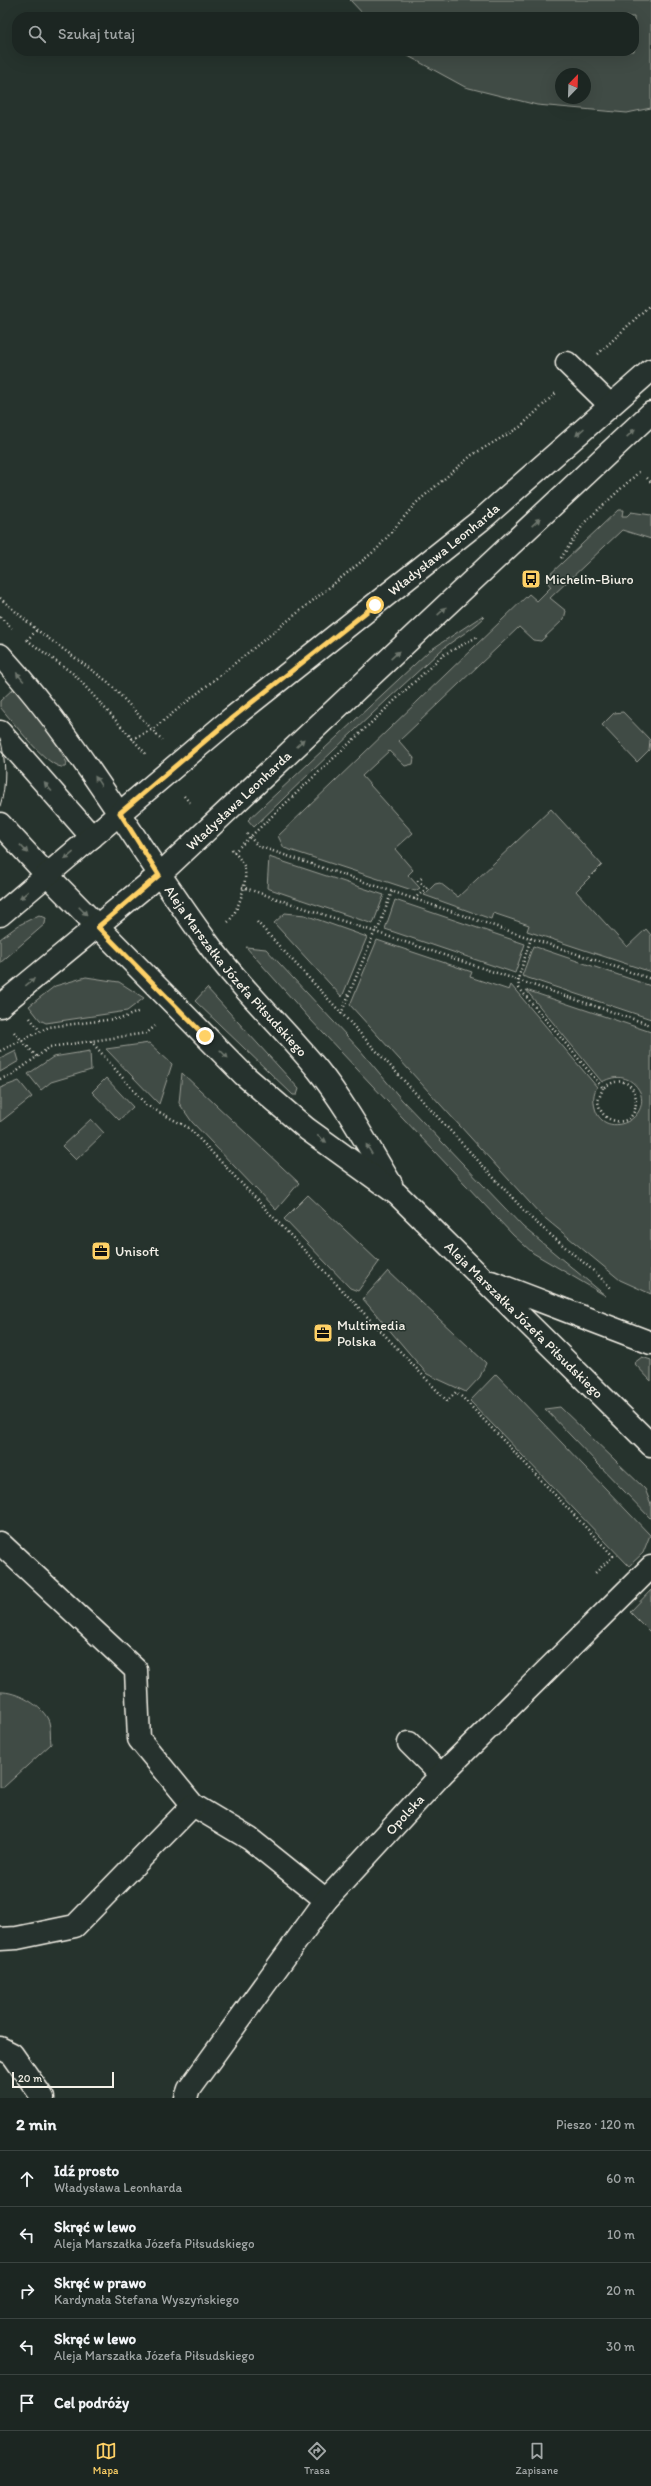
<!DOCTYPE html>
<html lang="pl">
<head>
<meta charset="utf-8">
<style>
  :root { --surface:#1c2622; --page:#29322f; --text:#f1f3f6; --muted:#a0a5a5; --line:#3a4340; --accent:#ffd166 }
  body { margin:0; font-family:Itim,sans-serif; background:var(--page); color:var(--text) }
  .compass { position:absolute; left:555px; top:68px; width:36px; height:36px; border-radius:50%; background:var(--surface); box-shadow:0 4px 16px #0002; rotate:23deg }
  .scale { position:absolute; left:12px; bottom:10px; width:102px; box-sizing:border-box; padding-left:4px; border:2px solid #f4f1e8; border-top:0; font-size:11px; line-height:14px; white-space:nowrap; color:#f4f1e8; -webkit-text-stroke:3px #26332d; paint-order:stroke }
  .stop { position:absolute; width:12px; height:12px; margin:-9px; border:3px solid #ffd166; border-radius:50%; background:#fff }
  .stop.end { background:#ffd166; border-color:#fff; box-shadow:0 1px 4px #0008 }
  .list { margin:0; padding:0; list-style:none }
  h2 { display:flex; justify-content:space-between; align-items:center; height:52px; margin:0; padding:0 16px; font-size:17px }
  h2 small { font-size:13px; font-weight:400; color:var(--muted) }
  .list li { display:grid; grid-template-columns:26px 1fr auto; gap:12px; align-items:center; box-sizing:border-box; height:56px; padding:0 16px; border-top:1px solid var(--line) }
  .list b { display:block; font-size:15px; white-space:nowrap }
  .list p { margin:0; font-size:13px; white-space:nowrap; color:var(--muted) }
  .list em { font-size:13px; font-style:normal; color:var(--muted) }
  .icon { flex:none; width:22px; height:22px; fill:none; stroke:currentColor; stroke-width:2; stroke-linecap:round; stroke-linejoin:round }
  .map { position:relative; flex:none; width:651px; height:2098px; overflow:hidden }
  .search { position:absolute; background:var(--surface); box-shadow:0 4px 16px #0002; left:12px; right:12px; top:12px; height:44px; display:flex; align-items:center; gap:10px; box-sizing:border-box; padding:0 14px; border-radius:16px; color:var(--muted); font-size:15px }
  .sheet { height:332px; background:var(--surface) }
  nav { display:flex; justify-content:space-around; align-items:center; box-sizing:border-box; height:56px; border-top:1px solid var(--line); background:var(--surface); font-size:11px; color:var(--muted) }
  nav a { display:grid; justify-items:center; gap:2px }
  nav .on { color:var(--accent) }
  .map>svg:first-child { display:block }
</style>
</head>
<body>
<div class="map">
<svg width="651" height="2098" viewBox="0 0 651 2098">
  <rect width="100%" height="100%" fill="#26332d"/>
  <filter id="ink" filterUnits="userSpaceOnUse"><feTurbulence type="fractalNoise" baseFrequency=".025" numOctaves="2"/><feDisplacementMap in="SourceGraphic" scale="8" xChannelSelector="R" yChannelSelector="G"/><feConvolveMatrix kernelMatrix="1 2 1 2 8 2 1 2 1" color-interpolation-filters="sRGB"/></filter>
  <g filter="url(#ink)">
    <path fill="#414b45" stroke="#9a9e96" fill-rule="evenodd" d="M 350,0 L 651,0 L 651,108 L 627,113 L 537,105 L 465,87 L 399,51 L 634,51 L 634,17 L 366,17 ZM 561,74 L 585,74 L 585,98 L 561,98 Z
      M 618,510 L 623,510 L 622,516 L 627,516 L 631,512 L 651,515 L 651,539 L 622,530 L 550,598 L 566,611 L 564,619 L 541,641 L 533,640 L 519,627 L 399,741 L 414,758 L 413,764 L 405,766 L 389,751 L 362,776 L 413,833 L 395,849 L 413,870 L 408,875 L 420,888 L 415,891 L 284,848 L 278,836 L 529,594 L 537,601 L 551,587 L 545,579 Z
      M 482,616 L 484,618 C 469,632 452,640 438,653 C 375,710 315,768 254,827 L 248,820 L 429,651 Z
      M 14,688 L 55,741 L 67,763 L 65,767 C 49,771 11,719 0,707 L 0,701 Z
      M 623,712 L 650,740 L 649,750 L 637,762 L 602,725 L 614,713 Z
      M 551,809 L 602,865 L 576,891 L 627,947 L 646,929 L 651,935 L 651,972 L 527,931 L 529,925 L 493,913 L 491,919 L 424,895 L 435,884 L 440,883 L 458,897 Z
      M 269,857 L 384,895 L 373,924 L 267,888 Z
      M 395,900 L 525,944 L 515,973 L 385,929 Z
      M 285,913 L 305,915 L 367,937 L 342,997 L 274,923 Z
      M 39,915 L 46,918 L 45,924 L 0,963 L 0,939 L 19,925 Z
      M 377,940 L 472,972 L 470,977 L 509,990 L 511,985 L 597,1087 C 593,1094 593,1100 595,1108 C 603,1140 651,1121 640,1092 C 632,1076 616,1074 602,1082 L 526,990 L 651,1032 L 651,1294 L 620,1280 L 540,1214 L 350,1005 Z
      M 533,946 L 651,986 L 651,1019 L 522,976 Z
      M 246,947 L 266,949 L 360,1050 L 402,1100 L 523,1227 L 606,1296 L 533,1253 L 513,1235 L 309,1018 Z
      M 86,977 L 119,982 L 144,998 L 127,1011 L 46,1023 L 40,1020 L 29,1006 L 55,986 Z
      M 207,988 L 299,1089 L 297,1095 L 293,1095 L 195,1001 Z
      M 149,1043 L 172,1064 L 159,1104 L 106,1049 Z
      M 16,1051 L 19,1061 L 0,1072 L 0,1059 Z
      M 90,1051 L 91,1070 L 51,1082 L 41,1090 L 28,1074 L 53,1057 Z
      M 182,1073 L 299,1183 L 276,1210 L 192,1122 L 179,1103 Z
      M 106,1078 L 133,1107 L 119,1120 L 92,1092 Z
      M 19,1081 L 32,1097 L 0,1122 L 0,1088 Z
      M 91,1119 L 104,1133 L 76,1160 L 62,1146 Z
      M 308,1195 L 379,1262 L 358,1291 L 350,1288 L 284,1219 Z
      M 388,1271 L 486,1363 L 480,1377 L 466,1392 L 427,1374 L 363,1299 Z
      M 642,1357 L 651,1360 L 651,1381 L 634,1363 Z
      M 496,1374 L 650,1535 L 643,1553 L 629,1566 L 470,1401 Z
      M 560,1407 L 645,1489 L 651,1504 L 651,1519 L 545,1409 Z
      M 651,1590 L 651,1633 L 630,1612 Z
      M 0,1692 C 16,1691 44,1706 49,1722 C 51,1729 50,1737 51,1744 L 4,1787 L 0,1787 Z"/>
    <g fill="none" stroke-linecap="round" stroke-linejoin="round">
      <defs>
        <g id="minor">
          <path d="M 567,363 L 610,405"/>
          <path id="s1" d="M 0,655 C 80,743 137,847 207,942 C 240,988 282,1026 318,1070 C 346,1105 368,1146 391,1184"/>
          <path d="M 0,732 L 92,837"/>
          <path id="s2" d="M 0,824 L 47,875 L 244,1075 L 307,1129 L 397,1194 L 651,1445"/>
          <path d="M 491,1282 L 651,1343"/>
          <path d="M 0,1543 L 136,1670 L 139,1739 L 193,1805 L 250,1839 L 326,1900"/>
          <path d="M 409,1743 L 441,1775"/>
          <path d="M 0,1939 L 17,1938 L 75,1926 L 193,1805"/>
          <path d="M 0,2048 L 12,2054 L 43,2098"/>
          <path id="s3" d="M 186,2098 L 189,2089 L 326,1900 L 441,1775 L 651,1567"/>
        </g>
        <g id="major">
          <path id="s4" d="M 0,915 L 232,718 L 481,520 L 651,370"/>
          <path id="s5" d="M 0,1006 L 159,875 L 651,413"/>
        </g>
      </defs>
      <use href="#minor" stroke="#f4f1e8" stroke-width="25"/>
      <use href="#major" stroke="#f4f1e8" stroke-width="25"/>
      <path stroke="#f4f1e8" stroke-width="2.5" stroke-dasharray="1 3" stroke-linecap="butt" d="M 598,354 L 651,304
        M 647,478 L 651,482
        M 561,558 L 585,522 L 640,471
        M 0,598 L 37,630 L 108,682 L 162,740
        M 0,617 L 12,628
        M 27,640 L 75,675 L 146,754
        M 27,640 L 37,630
        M 132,739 L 153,729 L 377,549 L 416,503 L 472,455 L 520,427 L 556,393
        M 184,796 L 191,804
        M 247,834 L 258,846 L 651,979
        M 234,852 L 443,655 L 479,636
        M 242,887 L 651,1025
        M 414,899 L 427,888 L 418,881 L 422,878
        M 228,922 C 238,912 249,880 244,866 C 241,859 235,853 230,848
        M 257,922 L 533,1220 L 596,1273 L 612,1289
        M 531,938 L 518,979 L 519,988 L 603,1088 C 642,1060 648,1132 612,1120 C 603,1117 599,1109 598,1101 L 603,1088
        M 341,1014 L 375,931 L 379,927 L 392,891
        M 30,1018 L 40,1031
        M 14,1032 L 37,1057
        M 91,1041 L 146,1105 L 189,1128 L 447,1401 L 456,1392 L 463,1398 L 613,1556 L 595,1573
        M 0,1051 L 49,1027 L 123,1018 L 140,1011
        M 0,1079 L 12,1075 L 50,1047 L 147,1033 L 155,1026"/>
      <use href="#minor" stroke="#26332d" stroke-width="22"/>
      <use href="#major" stroke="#26332d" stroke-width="22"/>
      <path stroke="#f4f1e8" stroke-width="1" d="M 0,738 C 6,760 7,784 0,806"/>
    </g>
    <defs><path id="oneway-solid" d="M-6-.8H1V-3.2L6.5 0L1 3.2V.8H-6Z"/></defs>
    <g fill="#6e766e">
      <use href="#oneway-solid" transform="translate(580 432) rotate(138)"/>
      <use href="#oneway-solid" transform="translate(631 433) rotate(-43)"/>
      <use href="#oneway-solid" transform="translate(536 522) rotate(-43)"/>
      <use href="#oneway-solid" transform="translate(442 611) rotate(-43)"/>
      <use href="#oneway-solid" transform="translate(395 655) rotate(-43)"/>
      <use href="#oneway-solid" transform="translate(20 677) rotate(-130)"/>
      <use href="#oneway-solid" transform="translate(300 743) rotate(-43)"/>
      <use href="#oneway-solid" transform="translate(98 781) rotate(-124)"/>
      <use href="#oneway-solid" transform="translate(48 787) rotate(-131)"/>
      <use href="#oneway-solid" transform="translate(24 849) rotate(47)"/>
      <use href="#oneway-solid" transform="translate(69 856) rotate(140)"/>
      <use href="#oneway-solid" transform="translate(24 895) rotate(139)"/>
      <use href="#oneway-solid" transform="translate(83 911) rotate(45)"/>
      <use href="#oneway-solid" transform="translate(30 982) rotate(-39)"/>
      <use href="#oneway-solid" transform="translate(224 1054) rotate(45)"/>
      <use href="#oneway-solid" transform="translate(322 1139) rotate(36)"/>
      <use href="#oneway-solid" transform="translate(369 1149) rotate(-121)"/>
    </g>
  </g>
  <g fill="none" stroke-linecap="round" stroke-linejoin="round" filter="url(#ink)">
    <path stroke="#ffd166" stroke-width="5" d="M 205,1036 L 98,927 L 159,875 L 120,813 L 232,718 L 375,605"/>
  </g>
  <defs>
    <symbol id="bus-square" viewBox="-11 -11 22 22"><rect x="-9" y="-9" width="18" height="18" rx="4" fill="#ffd166" stroke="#26332d"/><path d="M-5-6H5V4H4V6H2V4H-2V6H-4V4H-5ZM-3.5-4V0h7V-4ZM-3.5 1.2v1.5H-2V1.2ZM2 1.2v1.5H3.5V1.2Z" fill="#111"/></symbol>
    <symbol id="office-square" viewBox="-11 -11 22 22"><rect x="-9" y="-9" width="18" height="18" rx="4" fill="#ffd166" stroke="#26332d"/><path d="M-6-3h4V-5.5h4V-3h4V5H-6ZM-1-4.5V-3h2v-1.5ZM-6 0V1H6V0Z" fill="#111"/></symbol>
  </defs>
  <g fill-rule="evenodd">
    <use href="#bus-square" x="520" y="568" width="22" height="22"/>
    <use href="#office-square" x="90" y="1240" width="22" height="22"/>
    <use href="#office-square" x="312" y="1322" width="22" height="22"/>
  </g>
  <g text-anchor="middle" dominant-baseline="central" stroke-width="3" stroke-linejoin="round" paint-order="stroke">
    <g font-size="14" fill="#f4f1e8" stroke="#26332d">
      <text stroke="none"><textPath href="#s4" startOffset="575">Władysława Leonharda</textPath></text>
      <text stroke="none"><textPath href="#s5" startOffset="315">Władysława Leonharda</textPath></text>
      <text stroke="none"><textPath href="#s1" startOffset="395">Aleja Marszałka Józefa Piłsudskiego</textPath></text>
      <text stroke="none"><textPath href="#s2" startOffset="723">Aleja Marszałka Józefa Piłsudskiego</textPath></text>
      <text stroke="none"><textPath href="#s3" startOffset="359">Opolska</textPath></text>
    </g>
    <g font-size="14" fill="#f4f1e8" stroke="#26332d" text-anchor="start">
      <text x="545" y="579">Michelin-Biuro</text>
      <text x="115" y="1251">Unisoft</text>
      <text x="337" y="1325">Multimedia<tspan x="337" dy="16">Polska</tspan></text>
    </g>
  </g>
</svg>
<svg class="compass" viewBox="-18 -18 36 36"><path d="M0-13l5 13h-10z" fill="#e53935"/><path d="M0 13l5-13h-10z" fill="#a0a5a5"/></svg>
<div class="scale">20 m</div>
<div class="stop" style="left:375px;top:605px"></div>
<div class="stop end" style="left:205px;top:1036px"></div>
<div class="search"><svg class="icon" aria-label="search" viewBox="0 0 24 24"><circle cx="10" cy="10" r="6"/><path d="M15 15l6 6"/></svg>Szukaj tutaj</div>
</div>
<section class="sheet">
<h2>2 min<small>Pieszo · 120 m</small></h2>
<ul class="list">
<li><svg class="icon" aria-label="ahead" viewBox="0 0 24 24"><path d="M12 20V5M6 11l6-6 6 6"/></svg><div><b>Idź prosto</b><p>Władysława Leonharda</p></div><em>60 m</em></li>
<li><svg class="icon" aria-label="left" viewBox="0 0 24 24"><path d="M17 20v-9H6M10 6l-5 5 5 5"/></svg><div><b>Skręć w lewo</b><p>Aleja Marszałka Józefa Piłsudskiego</p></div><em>10 m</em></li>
<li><svg class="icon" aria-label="right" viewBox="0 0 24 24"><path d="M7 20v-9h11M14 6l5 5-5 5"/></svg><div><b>Skręć w prawo</b><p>Kardynała Stefana Wyszyńskiego</p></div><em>20 m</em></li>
<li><svg class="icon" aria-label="left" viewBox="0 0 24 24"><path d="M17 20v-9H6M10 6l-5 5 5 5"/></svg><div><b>Skręć w lewo</b><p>Aleja Marszałka Józefa Piłsudskiego</p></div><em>30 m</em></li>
<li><svg class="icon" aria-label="arrive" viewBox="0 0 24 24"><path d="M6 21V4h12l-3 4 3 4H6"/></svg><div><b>Cel podróży</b></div></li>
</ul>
</section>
<nav>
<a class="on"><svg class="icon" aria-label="map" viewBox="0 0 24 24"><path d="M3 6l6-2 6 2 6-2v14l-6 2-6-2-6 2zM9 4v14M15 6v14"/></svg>Mapa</a>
<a><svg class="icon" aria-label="directions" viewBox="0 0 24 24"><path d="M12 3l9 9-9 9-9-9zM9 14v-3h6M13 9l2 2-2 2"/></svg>Trasa</a>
<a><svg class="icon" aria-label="saved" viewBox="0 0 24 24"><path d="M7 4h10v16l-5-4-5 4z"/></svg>Zapisane</a>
</nav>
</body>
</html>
